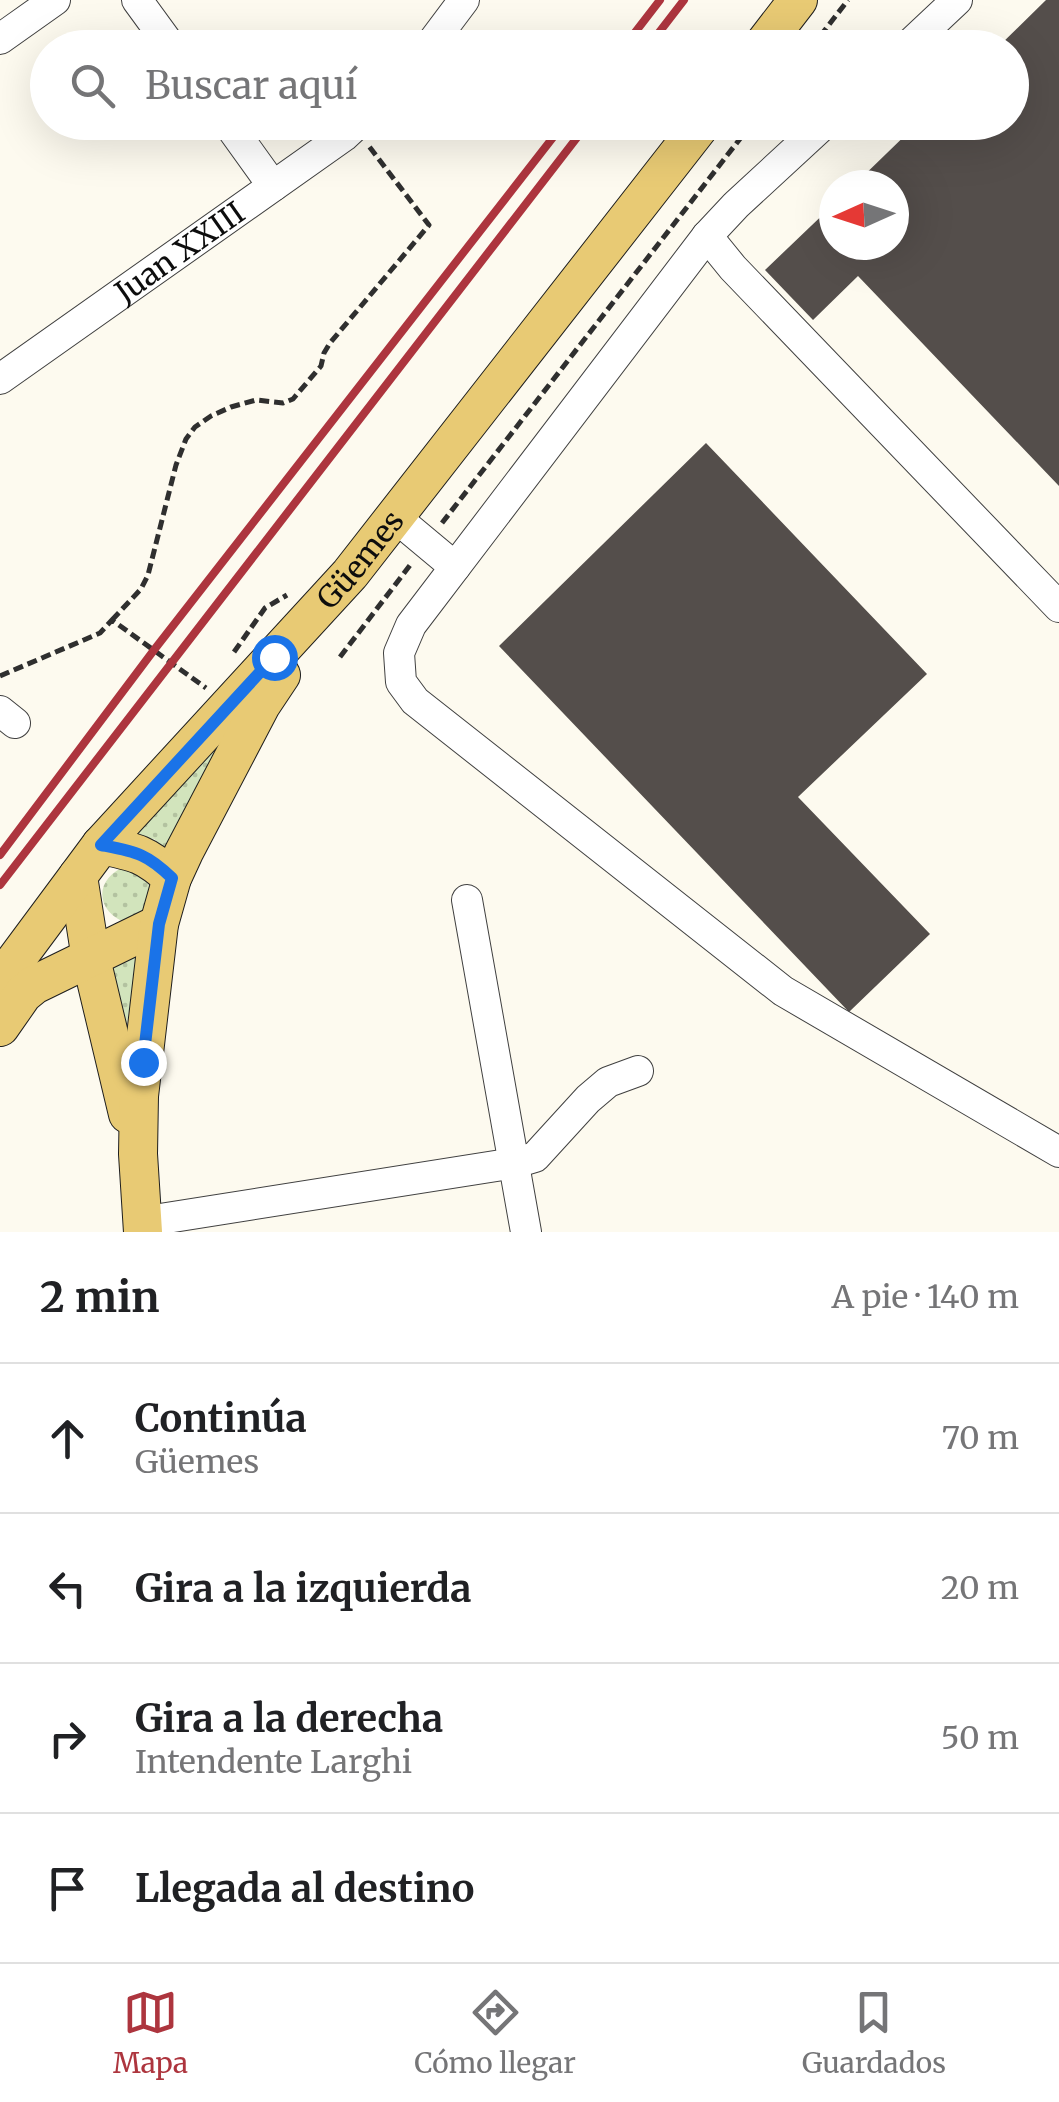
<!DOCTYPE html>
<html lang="es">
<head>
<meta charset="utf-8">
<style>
  :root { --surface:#fff; --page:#f2f2f2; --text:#202124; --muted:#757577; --line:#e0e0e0; --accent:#ad353e }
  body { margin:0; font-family:Merriweather,serif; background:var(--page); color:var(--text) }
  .compass { position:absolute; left:819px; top:170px; width:90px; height:90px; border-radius:50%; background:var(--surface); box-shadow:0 10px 40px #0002; rotate:267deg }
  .stop { position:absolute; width:30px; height:30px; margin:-22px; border:8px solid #1a73e8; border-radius:50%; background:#fff }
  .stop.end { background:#1a73e8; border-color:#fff; box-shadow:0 2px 10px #0008 }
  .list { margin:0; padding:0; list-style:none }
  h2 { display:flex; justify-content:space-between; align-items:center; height:130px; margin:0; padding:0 40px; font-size:42px }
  h2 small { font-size:32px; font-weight:400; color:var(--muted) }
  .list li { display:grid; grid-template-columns:65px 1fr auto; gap:30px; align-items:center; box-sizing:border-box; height:150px; padding:0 40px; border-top:2px solid var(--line) }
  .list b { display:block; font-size:38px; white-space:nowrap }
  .list p { margin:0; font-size:32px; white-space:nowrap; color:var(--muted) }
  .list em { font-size:32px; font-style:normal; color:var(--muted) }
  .icon { flex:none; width:55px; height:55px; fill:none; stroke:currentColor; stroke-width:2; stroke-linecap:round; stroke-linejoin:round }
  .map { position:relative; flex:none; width:1059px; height:1232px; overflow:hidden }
  .search { position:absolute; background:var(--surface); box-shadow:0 10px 40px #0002; left:30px; right:30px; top:30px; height:110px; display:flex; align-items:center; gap:25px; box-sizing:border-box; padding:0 35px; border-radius:55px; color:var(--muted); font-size:38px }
  .sheet { height:730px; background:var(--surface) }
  nav { display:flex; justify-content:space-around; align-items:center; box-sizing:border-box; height:140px; border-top:2px solid var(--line); background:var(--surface); font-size:28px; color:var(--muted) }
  nav a { display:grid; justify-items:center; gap:5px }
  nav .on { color:var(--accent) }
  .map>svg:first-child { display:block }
</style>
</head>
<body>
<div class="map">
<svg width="1059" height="1232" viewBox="0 0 1059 1232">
  <defs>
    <pattern id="grass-dots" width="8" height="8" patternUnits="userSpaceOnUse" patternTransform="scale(2.5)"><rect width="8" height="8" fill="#d2e4bc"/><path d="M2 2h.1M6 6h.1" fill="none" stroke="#b3c2a0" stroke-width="1.8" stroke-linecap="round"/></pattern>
  </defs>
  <rect width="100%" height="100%" fill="#fdfaef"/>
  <path fill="url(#grass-dots)" d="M 232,717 L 172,855 L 154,839 L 132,837 Z
    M 128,865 L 142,866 L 161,901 L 129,924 C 94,912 93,878 128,865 Z
    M 139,945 L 125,1037 L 110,960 Z"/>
  <path fill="#544e4b" d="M 1046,0 L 1059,0 L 1059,486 L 858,276 L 813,320 L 765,270 L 834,204 L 834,245 L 894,245 L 894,185 L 854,185 L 919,122 L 1012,122 L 1012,48 L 997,48 Z
    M 706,443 L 927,674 L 798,797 L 930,934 L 849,1012 L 499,646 Z"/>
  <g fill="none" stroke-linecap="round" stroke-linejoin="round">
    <defs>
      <g id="minor">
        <path d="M 137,0 L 172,48"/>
        <path d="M 0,39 L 55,0"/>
        <path d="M 428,48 L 464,0"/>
        <path d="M 906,48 L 957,0"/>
        <path d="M 227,122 L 273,186"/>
        <path d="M 826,122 L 736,205 L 707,236 L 411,625 L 399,653 L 401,682 L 415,701 L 783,991 L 1059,1152"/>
        <path d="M 707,236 L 733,268 L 1059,607"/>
        <path id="s1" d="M 0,379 L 344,136 L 359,122"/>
        <path d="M 395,517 L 455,567"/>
        <path d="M 0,711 L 15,723"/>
        <path d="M 467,900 L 526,1232"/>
        <path d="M 141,1222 L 515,1163 L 535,1157 L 588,1099 L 608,1082 L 638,1071"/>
      </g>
      <g id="major">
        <path d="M 761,48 L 798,0"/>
        <path d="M 101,845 C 136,852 146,854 172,878"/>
        <path d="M 78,876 L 91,959 L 128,1114"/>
        <path id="s2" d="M 0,981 L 101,845 L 350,574 L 703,122"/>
        <path d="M 0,1027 L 23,994 L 34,985 L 159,924"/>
        <path d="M 143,1232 L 138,1154 L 139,1096 L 159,924 L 172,878 L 184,852 L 261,705 L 281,675"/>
      </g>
    </defs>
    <use href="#minor" stroke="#404040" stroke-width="32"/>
    <use href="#major" stroke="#1e1e1e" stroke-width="40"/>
    <path stroke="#2f2f2f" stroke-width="5" stroke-dasharray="10 5" stroke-linecap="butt" d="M 725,48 L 732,38
      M 811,48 L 848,0
      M 442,523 L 753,122
      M 112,620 L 141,589 L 148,575 L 176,465 L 186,439 L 195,427 L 211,416 L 231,407 L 256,400 L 283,403 L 293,399 L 321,366 L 324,353 L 330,343 L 429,225 L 368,145
      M 234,652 L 265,608 L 287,595
      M 340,657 L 411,564
      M 0,676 L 100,633 L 112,620 L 206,688"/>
    <use href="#minor" stroke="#fff" stroke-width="30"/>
    <use href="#major" stroke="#e8ca74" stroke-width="38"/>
    <path stroke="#ad353e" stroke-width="8" d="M 623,48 L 660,0
      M 647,48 L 684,0
      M 0,855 L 154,650 L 565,122
      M 0,885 L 589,122"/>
  </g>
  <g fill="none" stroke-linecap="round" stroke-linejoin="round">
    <path stroke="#1a73e8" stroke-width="12" d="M 143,1062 L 159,924 L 172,878 C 146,853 136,852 101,845 L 274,657"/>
  </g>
  <g text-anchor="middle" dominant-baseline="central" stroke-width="10" stroke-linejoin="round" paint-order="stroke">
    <g font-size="30" fill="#0d0d0d" stroke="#fff">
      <text stroke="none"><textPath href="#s1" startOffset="220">Juan XXIII</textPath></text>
      <text stroke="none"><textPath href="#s2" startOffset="555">Güemes</textPath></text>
    </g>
  </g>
</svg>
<svg class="compass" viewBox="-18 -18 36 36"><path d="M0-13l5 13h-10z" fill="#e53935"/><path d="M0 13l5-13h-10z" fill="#757577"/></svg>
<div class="stop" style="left:274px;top:657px"></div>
<div class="stop end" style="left:143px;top:1062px"></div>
<div class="search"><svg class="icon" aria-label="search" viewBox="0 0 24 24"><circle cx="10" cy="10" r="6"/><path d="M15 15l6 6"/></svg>Buscar aquí</div>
</div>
<section class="sheet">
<h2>2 min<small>A pie · 140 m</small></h2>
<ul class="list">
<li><svg class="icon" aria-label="ahead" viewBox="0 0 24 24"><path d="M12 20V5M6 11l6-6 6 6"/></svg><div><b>Continúa</b><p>Güemes</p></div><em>70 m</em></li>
<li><svg class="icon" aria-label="left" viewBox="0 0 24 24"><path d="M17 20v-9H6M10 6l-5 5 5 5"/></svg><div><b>Gira a la izquierda</b></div><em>20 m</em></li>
<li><svg class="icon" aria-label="right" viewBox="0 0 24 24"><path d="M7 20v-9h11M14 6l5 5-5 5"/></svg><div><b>Gira a la derecha</b><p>Intendente Larghi</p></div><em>50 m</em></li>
<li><svg class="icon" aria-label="arrive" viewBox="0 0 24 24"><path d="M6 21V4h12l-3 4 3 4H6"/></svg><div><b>Llegada al destino</b></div></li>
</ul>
</section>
<nav>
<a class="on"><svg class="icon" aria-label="map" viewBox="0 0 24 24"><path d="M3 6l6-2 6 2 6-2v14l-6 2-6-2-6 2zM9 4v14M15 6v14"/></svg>Mapa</a>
<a><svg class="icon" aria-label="directions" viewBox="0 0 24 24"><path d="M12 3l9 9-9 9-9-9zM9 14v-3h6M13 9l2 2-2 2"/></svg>Cómo llegar</a>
<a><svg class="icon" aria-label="saved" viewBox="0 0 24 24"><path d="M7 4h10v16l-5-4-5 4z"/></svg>Guardados</a>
</nav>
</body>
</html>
